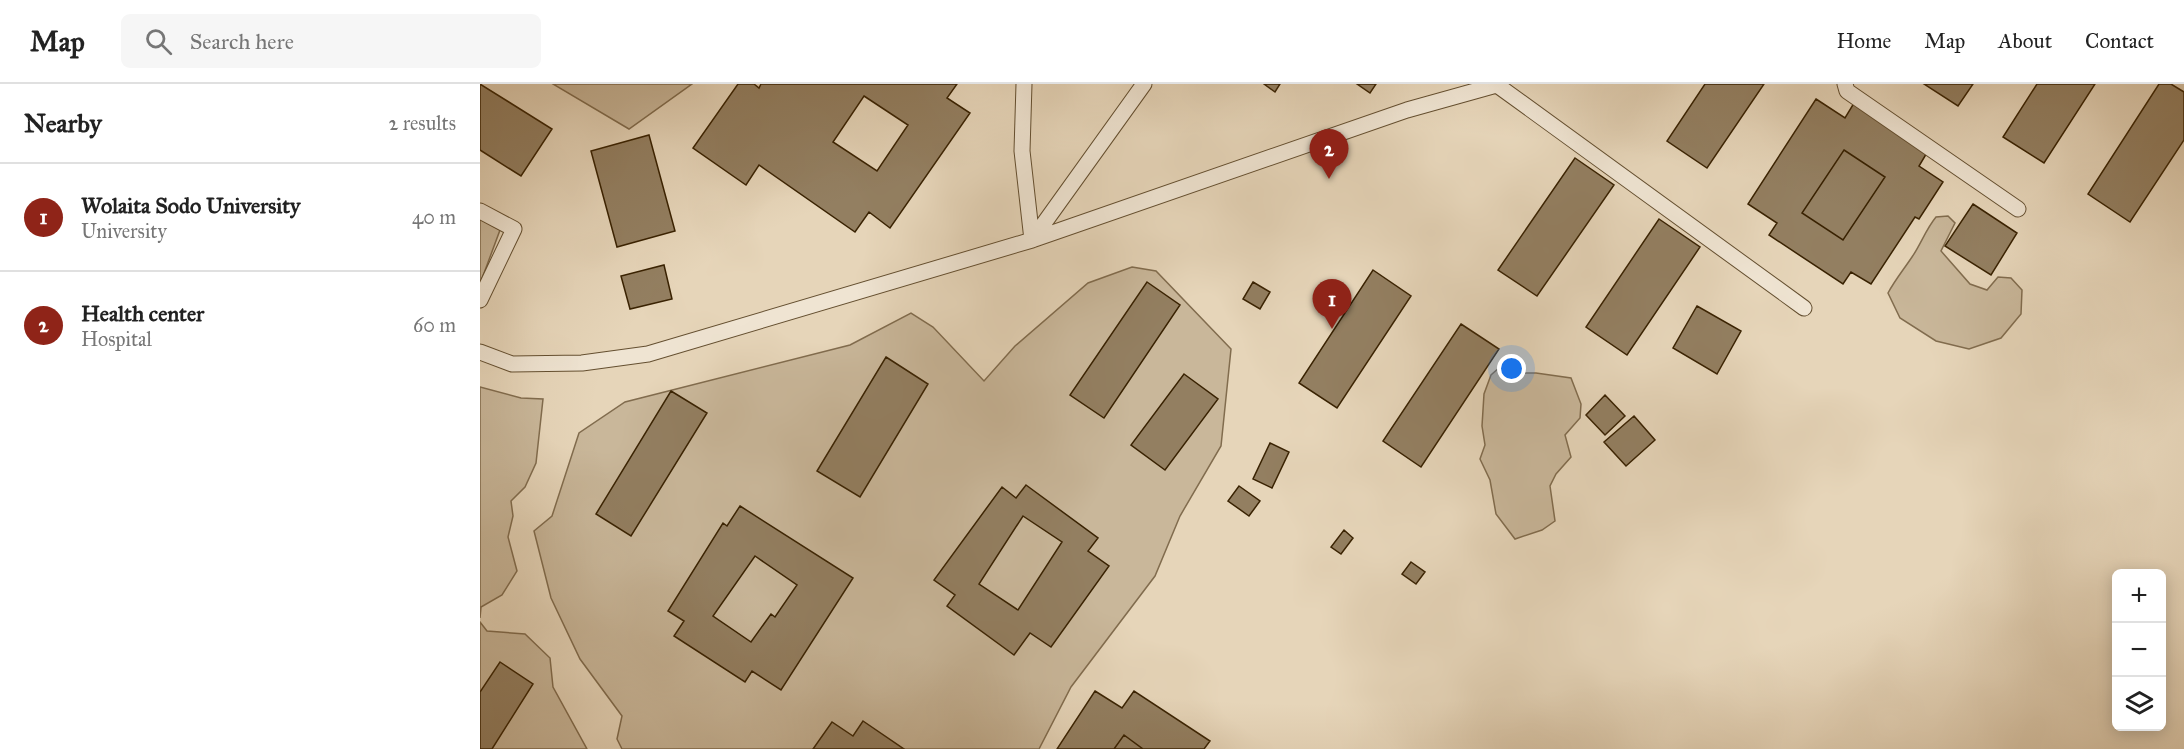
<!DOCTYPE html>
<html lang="en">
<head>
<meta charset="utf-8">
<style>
  :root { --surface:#fff; --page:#f6f6f6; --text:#222; --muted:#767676; --line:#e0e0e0; --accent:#8f2418 }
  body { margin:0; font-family:"IM FELL Great Primer",serif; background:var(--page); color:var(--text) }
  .controls { position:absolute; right:18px; bottom:18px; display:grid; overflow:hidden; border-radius:9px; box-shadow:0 3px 15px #0003 }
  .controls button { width:54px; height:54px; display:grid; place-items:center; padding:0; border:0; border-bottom:2px solid var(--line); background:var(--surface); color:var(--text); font:30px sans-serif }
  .you { position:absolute; left:1032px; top:285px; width:21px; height:21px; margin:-15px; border:4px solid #fff; border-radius:50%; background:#1a73e8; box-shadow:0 0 0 9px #1a73e833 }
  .badge { display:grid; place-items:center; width:39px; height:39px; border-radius:50%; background:var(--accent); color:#fff; font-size:20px; font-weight:700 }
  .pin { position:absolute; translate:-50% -50px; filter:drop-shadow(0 2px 3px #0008) }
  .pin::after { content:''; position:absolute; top:32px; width:21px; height:18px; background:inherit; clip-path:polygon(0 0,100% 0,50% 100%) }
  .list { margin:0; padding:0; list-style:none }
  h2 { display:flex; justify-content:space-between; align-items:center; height:78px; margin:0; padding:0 24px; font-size:26px }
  h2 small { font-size:20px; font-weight:400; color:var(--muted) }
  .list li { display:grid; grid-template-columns:39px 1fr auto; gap:18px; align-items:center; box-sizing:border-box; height:108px; padding:0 24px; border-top:2px solid var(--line) }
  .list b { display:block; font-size:22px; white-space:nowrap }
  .list p { margin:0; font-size:20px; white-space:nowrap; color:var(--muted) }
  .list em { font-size:20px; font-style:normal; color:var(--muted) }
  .icon { flex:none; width:33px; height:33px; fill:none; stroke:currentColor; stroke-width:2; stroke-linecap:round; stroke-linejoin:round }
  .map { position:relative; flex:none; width:1704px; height:665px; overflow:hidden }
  header { display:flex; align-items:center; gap:36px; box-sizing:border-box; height:84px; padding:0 30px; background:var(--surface); border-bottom:2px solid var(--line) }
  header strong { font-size:28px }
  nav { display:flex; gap:33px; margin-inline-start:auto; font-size:21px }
  .search { width:420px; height:54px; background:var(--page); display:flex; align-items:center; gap:15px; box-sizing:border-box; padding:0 21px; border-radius:9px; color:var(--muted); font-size:22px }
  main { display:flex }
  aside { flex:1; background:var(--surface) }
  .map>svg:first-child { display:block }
</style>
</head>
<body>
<header>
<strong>Map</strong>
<div class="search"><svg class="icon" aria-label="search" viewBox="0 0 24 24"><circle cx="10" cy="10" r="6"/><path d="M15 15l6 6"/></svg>Search here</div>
<nav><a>Home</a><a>Map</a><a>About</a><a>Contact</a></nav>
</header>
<main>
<aside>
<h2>Nearby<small>2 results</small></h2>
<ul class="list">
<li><span class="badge">1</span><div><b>Wolaita Sodo University</b><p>University</p></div><em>40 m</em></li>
<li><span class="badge">2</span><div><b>Health center</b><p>Hospital</p></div><em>60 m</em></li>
</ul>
</aside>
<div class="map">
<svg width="1704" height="665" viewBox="0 0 1704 665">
  <rect width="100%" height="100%" fill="#e6d5b9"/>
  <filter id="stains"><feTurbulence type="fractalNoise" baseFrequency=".00333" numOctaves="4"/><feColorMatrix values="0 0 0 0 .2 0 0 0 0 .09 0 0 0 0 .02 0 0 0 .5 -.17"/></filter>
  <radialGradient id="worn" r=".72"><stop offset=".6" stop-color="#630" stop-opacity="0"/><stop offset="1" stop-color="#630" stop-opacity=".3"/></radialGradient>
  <path fill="#c9b79a" stroke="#816c4e" stroke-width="1.5" d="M 73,0 L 212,0 L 149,45 Z
    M 1468,132 L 1475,139 L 1461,167 L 1490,200 L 1507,206 L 1518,193 L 1531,194 L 1542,206 L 1541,230 L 1521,254 L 1489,265 L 1456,257 L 1420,234 L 1408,209 C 1415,196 1424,185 1432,173 C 1441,160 1446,145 1456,133 Z
    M 0,135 L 20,146 L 0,200 Z
    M 652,183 L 676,187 L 751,265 L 741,362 L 700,432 L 675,492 L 591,603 L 559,665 L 142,665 L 137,655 L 142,632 L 100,575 L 71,514 L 54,447 L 72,432 L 99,349 L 145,318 L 370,261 L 431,229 L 453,243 L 504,297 L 535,262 L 608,199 Z
    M 1019,284 L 1029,289 L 1056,289 L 1091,294 L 1101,320 L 1100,334 L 1085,351 L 1091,373 L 1076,390 L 1070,402 L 1075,437 L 1062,446 L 1035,455 L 1016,430 L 1010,396 L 1000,375 L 1005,361 L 1002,342 L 1004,310 L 1011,291 Z
    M 0,303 L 41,314 L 63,315 L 56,379 L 45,403 L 31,417 L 33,432 L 28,453 L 37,487 L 22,511 L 1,523 L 0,534 Z
    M 0,538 L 7,547 L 45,550 L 70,574 L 73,603 L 107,665 L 0,665 Z"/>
  <path fill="#937f61" stroke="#392202" stroke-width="1.5" fill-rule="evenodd" d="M 0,0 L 72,45 L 41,92 L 0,66 Z
    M 258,0 L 274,0 L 279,4 L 281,0 L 477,0 L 467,14 L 490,29 L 410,144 L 389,128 L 375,148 L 279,81 L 266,101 L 213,64 ZM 384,12 L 428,41 L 397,87 L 353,58 Z
    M 784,0 L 800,0 L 795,8 Z
    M 877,0 L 896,0 L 890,9 Z
    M 1225,0 L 1284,0 L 1227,84 L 1187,57 Z
    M 1444,0 L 1493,0 L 1478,22 Z
    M 1557,0 L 1615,0 L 1564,79 L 1523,53 Z
    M 1679,0 L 1691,0 L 1704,8 L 1704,56 L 1650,138 L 1608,110 Z
    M 1336,15 L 1365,34 L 1374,19 L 1448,67 L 1439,82 L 1463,98 L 1439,135 L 1435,133 L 1391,200 L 1371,188 L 1363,200 L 1289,151 L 1297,139 L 1268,120 ZM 1364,66 L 1405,93 L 1363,156 L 1322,129 Z
    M 169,51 L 195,147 L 137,163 L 111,67 Z
    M 1364,66 L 1405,93 L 1363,156 L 1322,129 Z
    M 1095,74 L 1134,101 L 1057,212 L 1018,186 Z
    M 1493,120 L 1537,149 L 1511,191 L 1465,162 Z
    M 1179,135 L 1220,163 L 1147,271 L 1106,243 Z
    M 184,181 L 192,215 L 150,225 L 141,192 Z
    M 893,186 L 931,212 L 857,324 L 819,299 Z
    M 667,198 L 700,221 L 624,334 L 590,311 Z
    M 773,198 L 790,208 L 780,225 L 763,215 Z
    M 1217,222 L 1261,247 L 1237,290 L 1193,264 Z
    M 981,240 L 1019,265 L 941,383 L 903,357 Z
    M 406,273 L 448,300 L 380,413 L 337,387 Z
    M 704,290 L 738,315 L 685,386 L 651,361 Z
    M 191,307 L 227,329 L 151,452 L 116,430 Z
    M 1125,311 L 1145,332 L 1125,351 L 1106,331 Z
    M 1154,332 L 1175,356 L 1146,382 L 1124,358 Z
    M 790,359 L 809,368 L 792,404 L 773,395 Z
    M 546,401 L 618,454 L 608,467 L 629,482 L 571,563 L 550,549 L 534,571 L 467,522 L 475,511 L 454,496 L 522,403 L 536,414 ZM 543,432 L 582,458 L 538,526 L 499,500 Z
    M 759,402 L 780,417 L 769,432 L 748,417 Z
    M 260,422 L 373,494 L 301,606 L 272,587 L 265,598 L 194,552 L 204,537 L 188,527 L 243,439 L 247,442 ZM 275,472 L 317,501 L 295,533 L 291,530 L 271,558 L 233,532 Z
    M 864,446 L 873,454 L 861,470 L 851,463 Z
    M 931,478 L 945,488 L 936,500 L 922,490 Z
    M 20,578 L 53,600 L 12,665 L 0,665 L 0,608 Z
    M 615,607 L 642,624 L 654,607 L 730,657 L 724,665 L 663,665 L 644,651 L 634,665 L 577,665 Z
    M 383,637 L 424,665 L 333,665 L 352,638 L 373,652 Z
    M 644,651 L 663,665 L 634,665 Z"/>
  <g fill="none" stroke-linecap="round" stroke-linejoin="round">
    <defs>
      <path id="lane" d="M 544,0 L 542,67 L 552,156
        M 1365,0 L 1367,7 L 1538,125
        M 1017,1 L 1324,224
        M 0,127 L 34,145 L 0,216
        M 552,156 L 664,0
        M 0,268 L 32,280 L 102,279 L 168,270 L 552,156 L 927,26 L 1020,0"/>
    </defs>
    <use href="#lane" stroke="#644f30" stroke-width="17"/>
    <use href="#lane" stroke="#efe4d2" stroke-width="15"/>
  </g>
  <rect width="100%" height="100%" filter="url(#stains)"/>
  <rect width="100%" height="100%" fill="url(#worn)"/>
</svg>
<div class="controls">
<button>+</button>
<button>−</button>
<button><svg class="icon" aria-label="layers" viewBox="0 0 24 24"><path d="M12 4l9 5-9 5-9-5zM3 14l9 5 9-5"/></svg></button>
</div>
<div class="you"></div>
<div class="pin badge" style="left:852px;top:245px">1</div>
<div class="pin badge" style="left:849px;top:95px">2</div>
</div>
</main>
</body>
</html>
